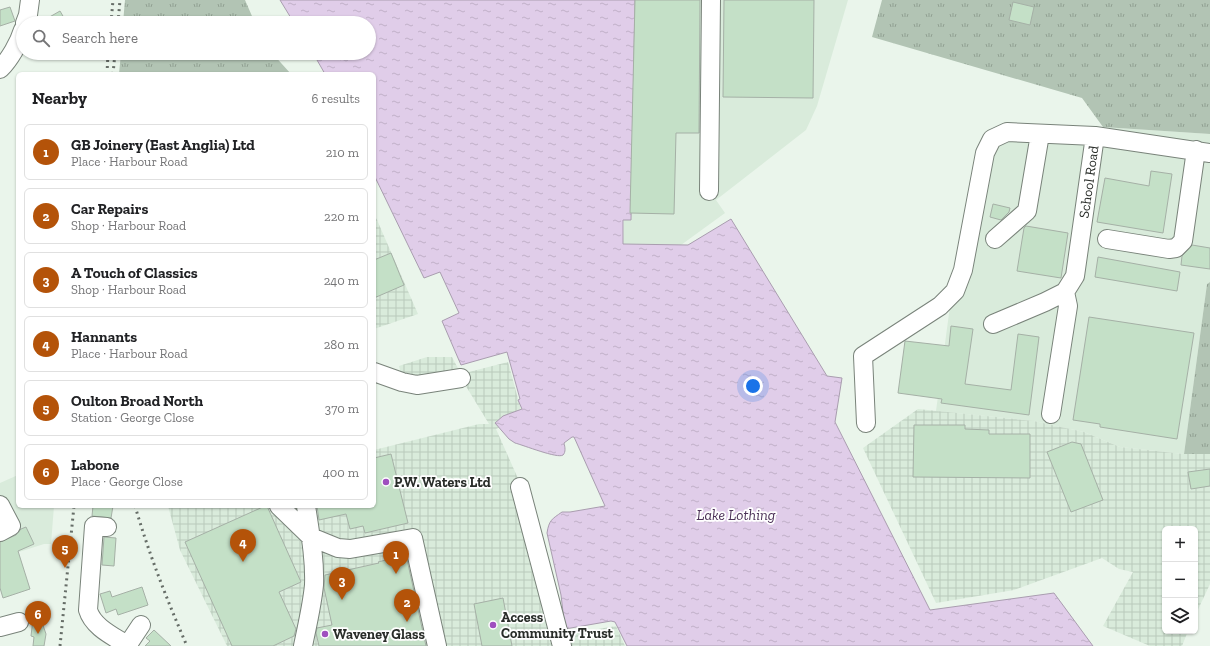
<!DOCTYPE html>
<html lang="en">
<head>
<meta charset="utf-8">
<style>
  :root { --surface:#fff; --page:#f2f2f2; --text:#202124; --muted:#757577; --line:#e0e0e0; --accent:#b45309 }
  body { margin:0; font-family:"Zilla Slab",serif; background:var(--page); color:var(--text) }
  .controls { position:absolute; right:12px; bottom:12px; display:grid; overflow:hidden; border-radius:6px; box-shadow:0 1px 3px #0004 }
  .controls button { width:36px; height:36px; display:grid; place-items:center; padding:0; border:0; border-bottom:1px solid var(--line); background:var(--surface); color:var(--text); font:20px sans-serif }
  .you { position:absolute; left:753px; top:386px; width:14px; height:14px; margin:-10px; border:3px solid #fff; border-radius:50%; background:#1a73e8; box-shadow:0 0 0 6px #1a73e833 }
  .badge { display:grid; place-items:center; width:26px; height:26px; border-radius:50%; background:var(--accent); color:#fff; font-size:13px; font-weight:700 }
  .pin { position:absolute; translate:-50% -33px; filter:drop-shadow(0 1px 2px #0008) }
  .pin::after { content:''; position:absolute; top:21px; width:14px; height:12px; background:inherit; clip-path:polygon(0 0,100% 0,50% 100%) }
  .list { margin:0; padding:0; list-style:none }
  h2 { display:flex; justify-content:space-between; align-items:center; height:52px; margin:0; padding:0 16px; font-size:17px }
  h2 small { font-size:13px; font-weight:400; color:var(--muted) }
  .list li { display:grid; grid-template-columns:26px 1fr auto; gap:12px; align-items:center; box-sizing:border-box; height:56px; margin:0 8px 8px; padding:0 8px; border:1px solid var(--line); border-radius:6px }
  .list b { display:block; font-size:15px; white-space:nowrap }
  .list p { margin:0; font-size:13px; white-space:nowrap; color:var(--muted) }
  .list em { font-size:13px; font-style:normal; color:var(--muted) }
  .icon { flex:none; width:22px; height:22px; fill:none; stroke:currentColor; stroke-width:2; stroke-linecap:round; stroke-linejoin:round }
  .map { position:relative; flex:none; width:1210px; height:646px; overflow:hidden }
  .search { position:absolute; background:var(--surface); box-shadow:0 1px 3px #0004; left:16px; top:16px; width:360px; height:44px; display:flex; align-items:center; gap:10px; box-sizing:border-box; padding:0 14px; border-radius:22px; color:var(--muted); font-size:15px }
  .panel { position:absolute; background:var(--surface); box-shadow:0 1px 3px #0004; left:16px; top:72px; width:360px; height:436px; border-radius:6px }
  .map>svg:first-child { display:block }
</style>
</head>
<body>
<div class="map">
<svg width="1210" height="646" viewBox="0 0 1210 646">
  <defs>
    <pattern id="industrial-grid" width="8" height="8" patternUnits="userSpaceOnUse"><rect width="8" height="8" fill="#d9ebdb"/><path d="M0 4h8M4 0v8" fill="none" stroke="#bacabc"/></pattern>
    <pattern id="grass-tufts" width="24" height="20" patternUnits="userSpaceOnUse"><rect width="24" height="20" fill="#b2c4b4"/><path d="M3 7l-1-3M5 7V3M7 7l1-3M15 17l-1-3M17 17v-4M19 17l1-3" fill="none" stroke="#91a092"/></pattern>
    <pattern id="water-ripples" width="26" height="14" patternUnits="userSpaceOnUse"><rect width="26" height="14" fill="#e0cde9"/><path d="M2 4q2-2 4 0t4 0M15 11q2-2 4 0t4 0" fill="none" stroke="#c0b0c8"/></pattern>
  </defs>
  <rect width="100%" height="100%" fill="#eaf5eb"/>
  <path fill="#d9ebdb" d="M 632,0 L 848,0 L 817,106 L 806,130 L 716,200 L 725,213 L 681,245 L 623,244 Z
    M 1103,127 L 1210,134 L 1210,282 L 1207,284 L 1184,454 L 1120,447 L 1084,432 L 1034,421 L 936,411 L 950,306 L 992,131 Z
    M 18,475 L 18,506 L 54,506 L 51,544 L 44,544 L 0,558 L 0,483 Z"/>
  <path fill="url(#industrial-grid)" d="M 374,213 L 418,314 L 374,329 Z
    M 427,357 L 452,357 L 461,374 L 508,362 L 523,417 L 496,429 L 524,492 L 532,523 L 544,540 L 565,632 L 569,634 L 616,626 L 625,646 L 227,646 L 180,550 L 168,506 L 374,506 L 374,450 L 479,424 L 489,424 L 464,383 L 403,382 L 399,366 Z
    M 918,409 L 1034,421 L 1084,432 L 1120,447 L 1184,454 L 1210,454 L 1210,584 L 1195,616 L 1195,529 L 1165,529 L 1165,631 L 1188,631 L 1182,646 L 1150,646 L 1103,626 L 1133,572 L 1119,569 L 1102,558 L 1014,590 L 936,603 L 863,448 Z"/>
  <path fill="url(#grass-tufts)" d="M 125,0 L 245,0 L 255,23 L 123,23 Z
    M 882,0 L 1210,0 L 1210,134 L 1103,127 L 1082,98 L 872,37 Z
    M 121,53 L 272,53 L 291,74 L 119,74 Z
    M 1210,282 L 1210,454 L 1184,454 L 1207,284 Z"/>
  <path fill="url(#water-ripples)" stroke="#a99daf" d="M 280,0 L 635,0 L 631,220 L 623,220 L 623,244 L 688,245 L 731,219 L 827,376 L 842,378 L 835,422 L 930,610 L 1054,593 L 1093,646 L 627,646 L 615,622 L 611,621 L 565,629 L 561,595 L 547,533 C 549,520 552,519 562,512 L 570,512 L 605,506 L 574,437 L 572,437 L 564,443 C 565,447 566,452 563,455 C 558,459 523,445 515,443 L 509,439 L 495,423 L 503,416 L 522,409 L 518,400 L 520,399 L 507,352 L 461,365 L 442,321 L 459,313 L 440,272 L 424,278 L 374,175 L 374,74 L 325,74 L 313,53 L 369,53 L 369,23 L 294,23 Z"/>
  <path fill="#c4e0c7" stroke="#a5b0a6" d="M 635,0 L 700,0 L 699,133 L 676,133 L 674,214 L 630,213 Z
    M 724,0 L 814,0 L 813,98 L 723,97 Z
    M 1013,2 L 1034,7 L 1030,25 L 1009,20 Z
    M 10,7 L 15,21 L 0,26 L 0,10 Z
    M 60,11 L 67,23 L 39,23 Z
    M 1151,171 L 1172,174 L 1163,233 L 1097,222 L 1105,178 L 1149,186 Z
    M 993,204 L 1010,208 L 1009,212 L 1001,220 L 990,217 Z
    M 1026,226 L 1068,233 L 1061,278 L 1017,271 L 1024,228 Z
    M 1192,245 L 1210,248 L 1210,269 L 1181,265 L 1182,256 Z
    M 391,253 L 404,285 L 374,298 L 374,260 Z
    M 1098,257 L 1180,272 L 1177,291 L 1095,277 Z
    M 1089,317 L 1194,333 L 1177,439 L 1100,427 L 1100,424 L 1073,420 Z
    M 951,326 L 973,329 L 965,384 L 1011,390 L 1018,334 L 1039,337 L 1029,415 L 941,403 L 942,399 L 898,393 L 905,341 L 949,346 Z
    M 914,425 L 965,425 L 965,429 L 989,430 L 989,434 L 1030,434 L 1030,478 L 913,477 Z
    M 1072,442 L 1081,444 L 1103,500 L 1071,512 L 1047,452 Z
    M 391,454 L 408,523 L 365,533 L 363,526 L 350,529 L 346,514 L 319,520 L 317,506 L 374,506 L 374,458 Z
    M 1210,469 L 1210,486 L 1191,489 L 1188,472 Z
    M 93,506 L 113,506 L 111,518 L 92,516 Z
    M 265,506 L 267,506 L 301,582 L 279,592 L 296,629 L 294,636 L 273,646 L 232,646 L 185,542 Z
    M 26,527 L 34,544 L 18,551 L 30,589 L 3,598 L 0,588 L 0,542 L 16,535 L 21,529 Z
    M 104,537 L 116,538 L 114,566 L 102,565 Z
    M 406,555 L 426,646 L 319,646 L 316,633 L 317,628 L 332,625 L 324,588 L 325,575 L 379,563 L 378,562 Z
    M 142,587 L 148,605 L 118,615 L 116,609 L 106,613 L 100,594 L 110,591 L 112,597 Z
    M 503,598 L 512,646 L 482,646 L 474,604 Z
    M 35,602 L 46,634 L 44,646 L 33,646 L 34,637 L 31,636 Z
    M 154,630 L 171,646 L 145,646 L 150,641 L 146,638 Z"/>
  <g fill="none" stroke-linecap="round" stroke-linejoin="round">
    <defs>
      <path id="minor" d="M 25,23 L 28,15 L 30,0
        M 0,69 C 10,59 19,43 23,30
        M 709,191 L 711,0
        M 995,239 L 1027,211 L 1040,134
        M 1107,239 L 1169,249 L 1176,248 L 1183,241 L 1196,150
        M 993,324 L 1045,302 L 1065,292 L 1075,276 L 1095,136 L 1210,153
        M 374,372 L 402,382 L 417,385 L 461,378
        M 1051,414 L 1068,306 L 1065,292
        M 866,423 L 863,356 L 940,306 L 955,291 L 963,270 L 985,153 L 992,139 L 1007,132 L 1095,136
        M 520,487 L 562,646
        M 0,505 L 11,526 L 0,532
        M 279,506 L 311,537 L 338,548 L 350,549 L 413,538 L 437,646
        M 107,527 L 94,526 L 88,610 C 93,627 113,636 127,645
        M 0,627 L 19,622
        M 127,646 L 141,625
        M 303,646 C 307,626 312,606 314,585 C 315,559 310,532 306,506"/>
    </defs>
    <use href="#minor" stroke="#79837a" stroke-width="20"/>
    <use href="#minor" stroke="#fff" stroke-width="18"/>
    <path stroke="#666d67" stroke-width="3" stroke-dasharray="2 4" stroke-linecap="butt" d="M 111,23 L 113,0
      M 118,23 L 120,0
      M 107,74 L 108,53
      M 113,74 L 115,53
      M 135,506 C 149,554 167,600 187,646
      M 60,646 L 74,506"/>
  </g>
  <g fill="#9f4fbf" stroke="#fff" stroke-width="1.5">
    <circle cx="386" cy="482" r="4"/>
    <circle cx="493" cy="625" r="4"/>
    <circle cx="325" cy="634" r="4"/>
  </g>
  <g text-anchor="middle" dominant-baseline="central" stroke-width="3.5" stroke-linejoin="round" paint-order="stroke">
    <g font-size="14" fill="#292d29" stroke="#fff">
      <text transform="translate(1089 182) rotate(-82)">School Road</text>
    </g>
    <g font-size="14" font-weight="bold" fill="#292d29" stroke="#fff" text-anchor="start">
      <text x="394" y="482">P.W. Waters Ltd</text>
      <text x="501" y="617">Access<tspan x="501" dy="16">Community Trust</tspan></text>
      <text x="333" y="634">Waveney Glass</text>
    </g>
    <g font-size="15" font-style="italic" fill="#4b3057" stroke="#fff">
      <text x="736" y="515">Lake Lothing</text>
    </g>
  </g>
</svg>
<div class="controls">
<button>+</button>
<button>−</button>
<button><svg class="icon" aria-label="layers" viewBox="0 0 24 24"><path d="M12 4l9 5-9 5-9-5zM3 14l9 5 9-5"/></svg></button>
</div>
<div class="you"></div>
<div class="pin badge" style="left:396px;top:574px">1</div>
<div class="pin badge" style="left:407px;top:622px">2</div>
<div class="pin badge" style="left:342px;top:600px">3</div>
<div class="pin badge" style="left:243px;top:562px">4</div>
<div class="pin badge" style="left:65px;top:568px">5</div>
<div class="pin badge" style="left:38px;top:634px">6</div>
<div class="search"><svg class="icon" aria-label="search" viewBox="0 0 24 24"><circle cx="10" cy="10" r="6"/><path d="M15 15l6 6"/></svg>Search here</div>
<section class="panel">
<h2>Nearby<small>6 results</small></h2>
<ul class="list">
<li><span class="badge">1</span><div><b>GB Joinery (East Anglia) Ltd</b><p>Place · Harbour Road</p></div><em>210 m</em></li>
<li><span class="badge">2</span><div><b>Car Repairs</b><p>Shop · Harbour Road</p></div><em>220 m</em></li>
<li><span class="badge">3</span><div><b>A Touch of Classics</b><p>Shop · Harbour Road</p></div><em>240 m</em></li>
<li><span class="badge">4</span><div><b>Hannants</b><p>Place · Harbour Road</p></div><em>280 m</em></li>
<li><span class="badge">5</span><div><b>Oulton Broad North</b><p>Station · George Close</p></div><em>370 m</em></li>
<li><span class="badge">6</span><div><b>Labone</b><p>Place · George Close</p></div><em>400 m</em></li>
</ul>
</section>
</div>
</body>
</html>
